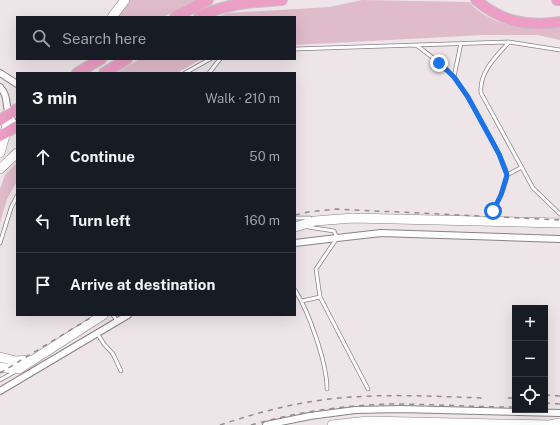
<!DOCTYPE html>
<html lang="en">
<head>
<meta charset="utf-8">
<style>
  :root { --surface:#171b24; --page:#20242c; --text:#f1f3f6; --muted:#9ea1a6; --line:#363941 }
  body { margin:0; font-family:"Public Sans",sans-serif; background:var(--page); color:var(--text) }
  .controls { position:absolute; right:12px; bottom:12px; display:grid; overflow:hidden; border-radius:0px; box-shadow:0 4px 16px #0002 }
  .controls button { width:36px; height:36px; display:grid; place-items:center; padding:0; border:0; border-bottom:1px solid var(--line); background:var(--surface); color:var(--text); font:20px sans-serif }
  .stop { position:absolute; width:12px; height:12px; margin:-9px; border:3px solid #1a73e8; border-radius:50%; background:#fff }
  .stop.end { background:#1a73e8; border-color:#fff; box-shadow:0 1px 4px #0008 }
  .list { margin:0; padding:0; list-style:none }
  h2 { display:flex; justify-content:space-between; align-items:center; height:52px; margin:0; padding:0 16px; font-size:17px }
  h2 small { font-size:13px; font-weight:400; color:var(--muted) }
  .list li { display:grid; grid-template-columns:26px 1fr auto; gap:12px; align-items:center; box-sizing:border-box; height:64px; padding:0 16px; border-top:1px solid var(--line) }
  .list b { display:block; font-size:15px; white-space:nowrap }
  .list em { font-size:13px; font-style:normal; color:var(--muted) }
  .icon { flex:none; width:22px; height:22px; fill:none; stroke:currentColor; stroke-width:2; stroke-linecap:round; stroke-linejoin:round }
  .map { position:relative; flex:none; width:560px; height:425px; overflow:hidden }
  .search { position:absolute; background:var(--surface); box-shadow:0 4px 16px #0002; left:16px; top:16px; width:280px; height:44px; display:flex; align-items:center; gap:10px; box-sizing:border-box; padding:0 14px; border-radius:0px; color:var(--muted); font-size:15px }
  .panel { position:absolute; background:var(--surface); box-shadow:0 4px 16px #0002; left:16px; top:72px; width:280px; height:244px; border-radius:0px }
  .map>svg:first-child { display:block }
</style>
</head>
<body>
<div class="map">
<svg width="560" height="425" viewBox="0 0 560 425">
  <rect width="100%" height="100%" fill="#eee5e9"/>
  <path fill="#e0bbc9" d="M 129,0 L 196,0 L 163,17 L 116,17 Z
    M 362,0 L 469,2 C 484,19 510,28 532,29 C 541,30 551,28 560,27 L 560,40 L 538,35 L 483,35 L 295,45 L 295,17 L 219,17 L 226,13 L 330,7 Z
    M 140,59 L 201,59 L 177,73 L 116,73 Z
    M 17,162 L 17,181 L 7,199 L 0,223 L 0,189 L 5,175 Z"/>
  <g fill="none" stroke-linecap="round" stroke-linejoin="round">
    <defs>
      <path id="lane" d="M 416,45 L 508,42
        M 295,49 L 416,45 C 429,55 443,64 453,76 C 463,87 507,164 507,175 C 507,185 493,211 489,220
        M 560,50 L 509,42 C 496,57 479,72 481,93 L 533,188 L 560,214
        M 185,73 L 210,59
        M 209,73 L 220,59
        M 454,77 L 461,43
        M 507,175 L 522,167
        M 295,218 L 310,218
        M 308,227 L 334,231 L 337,238 L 316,269 L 320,297 L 368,389
        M 0,243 L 11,208 L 17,196
        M 295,290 C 309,312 327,363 327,389
        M 302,301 L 320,297
        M 113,315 L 117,321
        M 97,333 L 104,344 L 113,354 L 121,371
        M 0,380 L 16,371"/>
      <path id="street" d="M 0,73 L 17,84
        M 0,87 C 9,97 5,105 9,115 C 11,119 14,123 16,126
        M 295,243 L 337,238 L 381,233 L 560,239
        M 0,391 L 128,315
        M 266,425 L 310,416 L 355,410 L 400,409 L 560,413"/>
      <path id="secondary" d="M 112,17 L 125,0
        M 0,153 L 6,132 L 8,114
        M 0,169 L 17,153
        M 295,227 L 315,221 L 353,218 L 560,223
        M 0,357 L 16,361 L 32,360
        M 0,367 L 5,368 L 19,369 L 103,315
        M 332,425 L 368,421 L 549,425 L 560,423"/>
      <path id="primary" d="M 476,0 C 502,22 528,27 560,22
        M 557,0 L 560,0
        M 175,17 L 208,0
        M 199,17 C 225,3 253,2 282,0
        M 77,73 L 101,59
        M 104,73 L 127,59
        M 0,120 L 17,109
        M 0,136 L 17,126"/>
    </defs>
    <use href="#lane" stroke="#8a8285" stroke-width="4.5"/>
    <use href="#street" stroke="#8a8285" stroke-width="8"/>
    <use href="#secondary" stroke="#8a8285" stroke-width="10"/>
    <use href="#primary" stroke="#c5c4c5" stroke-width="12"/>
    <use href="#lane" stroke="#fff" stroke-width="3"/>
    <use href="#street" stroke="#fff" stroke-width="6"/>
    <use href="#secondary" stroke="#fff" stroke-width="9"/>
    <use href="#primary" stroke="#ec9ec4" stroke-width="10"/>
    <path stroke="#938d90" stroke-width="1.5" stroke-dasharray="5 5" stroke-linecap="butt" d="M 295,215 L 308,212 L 336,209 L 560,220
      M 0,373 L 95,315
      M 545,395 L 560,396
      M 508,398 L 515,398
      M 545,403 L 560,404
      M 220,425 C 247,416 275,408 303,403 C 362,392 423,396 483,398
      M 251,425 C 297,412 345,405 392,404 C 433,404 473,407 514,407"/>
  </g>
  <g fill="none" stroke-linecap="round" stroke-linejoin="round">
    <path stroke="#1a73e8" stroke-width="5" d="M 439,63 L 454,77 L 468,97 L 499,154 L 507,175 L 501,195 L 493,211"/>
  </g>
</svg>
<div class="controls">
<button>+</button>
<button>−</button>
<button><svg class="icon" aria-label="locate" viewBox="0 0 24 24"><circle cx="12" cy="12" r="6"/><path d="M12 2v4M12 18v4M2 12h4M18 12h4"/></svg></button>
</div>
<div class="stop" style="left:493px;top:211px"></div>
<div class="stop end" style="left:439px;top:63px"></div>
<div class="search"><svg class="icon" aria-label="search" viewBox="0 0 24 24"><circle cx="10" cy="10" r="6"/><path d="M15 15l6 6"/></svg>Search here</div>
<section class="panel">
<h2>3 min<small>Walk · 210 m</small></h2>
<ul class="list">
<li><svg class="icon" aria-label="ahead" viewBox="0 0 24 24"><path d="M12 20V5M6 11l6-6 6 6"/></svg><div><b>Continue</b></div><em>50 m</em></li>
<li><svg class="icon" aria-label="left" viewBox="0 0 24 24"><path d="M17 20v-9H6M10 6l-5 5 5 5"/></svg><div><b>Turn left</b></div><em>160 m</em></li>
<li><svg class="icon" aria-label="arrive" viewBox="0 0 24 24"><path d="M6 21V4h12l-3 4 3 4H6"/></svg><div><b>Arrive at destination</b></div></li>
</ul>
</section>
</div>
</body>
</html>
